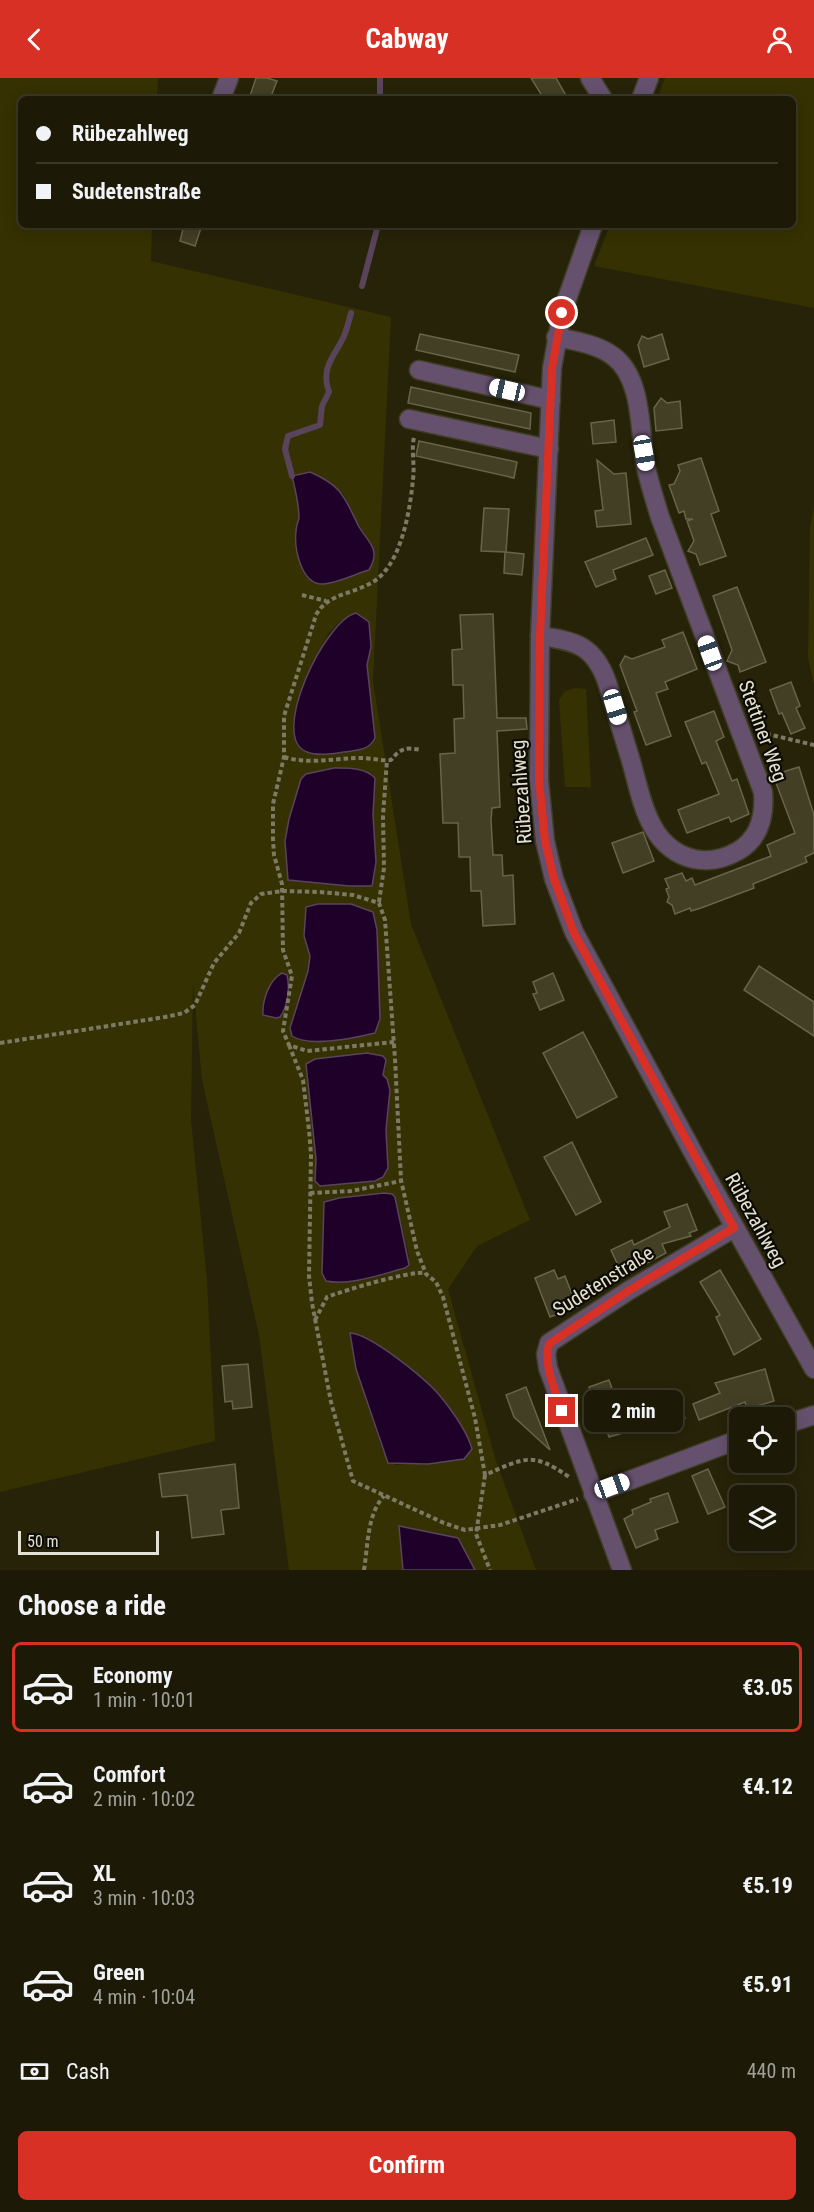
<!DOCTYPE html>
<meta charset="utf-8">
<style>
body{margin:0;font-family:"Roboto Condensed",sans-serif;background:#292715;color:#f1f3f6;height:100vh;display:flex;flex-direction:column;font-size:22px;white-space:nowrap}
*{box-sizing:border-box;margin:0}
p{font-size:20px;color:#a0a19b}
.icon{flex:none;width:33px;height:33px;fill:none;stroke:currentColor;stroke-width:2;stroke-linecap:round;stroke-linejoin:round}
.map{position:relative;height:1492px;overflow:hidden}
.sheet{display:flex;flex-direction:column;background:#1c1a07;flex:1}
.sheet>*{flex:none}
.top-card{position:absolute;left:18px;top:18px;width:778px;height:132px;border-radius:9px;box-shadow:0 3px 15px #0003,0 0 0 2px #3a3828;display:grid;align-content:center;height:132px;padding:0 18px;background:#1c1a07}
.tools{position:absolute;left:729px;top:1329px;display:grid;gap:12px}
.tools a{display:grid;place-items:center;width:66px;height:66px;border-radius:9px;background:#1c1a07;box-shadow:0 3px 15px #0003,0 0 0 2px #3a3828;font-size:30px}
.scale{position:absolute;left:18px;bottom:15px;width:141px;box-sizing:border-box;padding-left:6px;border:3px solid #e3e2d2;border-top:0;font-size:16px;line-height:21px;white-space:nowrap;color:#e3e2d2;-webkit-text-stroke:4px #0e0c04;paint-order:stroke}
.end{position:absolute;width:27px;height:27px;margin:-14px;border:8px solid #d93025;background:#fff;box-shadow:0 0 0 3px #fff}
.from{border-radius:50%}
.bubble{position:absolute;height:42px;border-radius:9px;background:#1c1a07;box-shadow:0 3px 15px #0003,0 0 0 2px #3a3828;font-size:20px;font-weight:700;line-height:42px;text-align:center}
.car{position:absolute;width:18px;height:36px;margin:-18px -9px;border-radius:8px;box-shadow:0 0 4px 2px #0007;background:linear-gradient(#fff 24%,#345 0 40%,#fff 0 76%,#345 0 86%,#fff 0)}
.top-card b{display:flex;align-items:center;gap:21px;height:57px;font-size:22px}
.top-card b+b{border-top:2px solid #3a3828}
.top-card i{width:15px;height:15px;background:#f1f3f6}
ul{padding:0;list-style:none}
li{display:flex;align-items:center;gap:18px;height:90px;margin:0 12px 9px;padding:0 6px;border:3px solid transparent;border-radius:9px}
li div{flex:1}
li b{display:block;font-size:22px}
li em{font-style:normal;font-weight:700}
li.selected{border-color:#d93025}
li>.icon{width:54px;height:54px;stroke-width:1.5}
h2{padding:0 18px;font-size:27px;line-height:72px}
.pay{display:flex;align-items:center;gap:15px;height:66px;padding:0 18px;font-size:22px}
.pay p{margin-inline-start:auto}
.primary-button{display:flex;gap:12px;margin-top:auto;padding:12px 18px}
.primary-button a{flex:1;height:69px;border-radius:9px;background:#d93025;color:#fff;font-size:24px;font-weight:700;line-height:69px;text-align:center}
header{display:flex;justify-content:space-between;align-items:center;height:78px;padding:0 18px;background:#d93025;color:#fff;font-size:27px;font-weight:700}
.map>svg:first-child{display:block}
.green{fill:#363102;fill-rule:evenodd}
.water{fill:#1e0029;stroke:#59445c;stroke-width:1.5}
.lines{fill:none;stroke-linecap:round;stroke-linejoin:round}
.stream{stroke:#59445c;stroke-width:6}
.building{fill:#423f25;stroke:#676449;stroke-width:1.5}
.minor-casing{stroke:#403e25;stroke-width:21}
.path{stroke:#7c7a64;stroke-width:4;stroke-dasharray:4.5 3;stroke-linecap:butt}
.minor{stroke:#65516e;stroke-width:18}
.route{stroke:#d93025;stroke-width:8}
.labels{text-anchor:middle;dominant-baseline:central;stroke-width:4.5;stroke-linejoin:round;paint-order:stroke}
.street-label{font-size:20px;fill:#e3e2d2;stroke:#0e0c04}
</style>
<header><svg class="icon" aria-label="back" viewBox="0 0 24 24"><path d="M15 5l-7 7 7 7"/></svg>Cabway<svg class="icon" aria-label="person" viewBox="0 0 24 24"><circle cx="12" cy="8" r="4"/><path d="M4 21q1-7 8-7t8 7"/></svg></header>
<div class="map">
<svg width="814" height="1492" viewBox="0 0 814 1492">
<rect width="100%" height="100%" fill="#262309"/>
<g class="green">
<path d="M0,0H158L157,21H21V147H152L151,183L391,239L373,603L411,846L530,1142L477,1168L448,1211L496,1383L536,1492H475L458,1460L399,1448L403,1492H289L259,1257L202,1002L193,905L191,1042L207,1202L215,1363L0,1414ZM292,398L343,415C349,426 353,439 360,450C370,465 381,472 369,492L324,506L313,504L305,498L295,455L299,441L298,421ZM340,543L371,569L367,587L375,660L301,610L328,556ZM351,690L371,695L375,700L373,737L375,755L349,808L288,802L285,763L289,741L319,692ZM306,829L377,852L380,941L378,950H290L308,893L310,878L304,858ZM376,976L383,978L386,991L382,997L390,1012L386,1052L388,1072L315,1103L316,1081L306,986L330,979ZM384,1115L392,1116L395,1119L409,1178L405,1190L354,1202L322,1195L324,1125L339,1120ZM350,1255L360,1256L464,1381L395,1387L382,1372L356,1291Z"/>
<polygon points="665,0 814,0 814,230 594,188 610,147 794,147 794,21 657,21"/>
<polygon points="814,428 814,607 808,580 810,450"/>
<polygon points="575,610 586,611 591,709 565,709 559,622 565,613"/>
</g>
<g class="water">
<path d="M310,394C342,408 344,418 358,447C367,464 382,470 369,492C355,496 338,505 323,506C301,507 294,470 296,453C296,449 298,444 299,440C299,425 295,411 292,398Z"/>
<path d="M356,535L369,544L371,569L367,587L375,660C369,673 356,672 344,674C334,676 316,678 307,674C268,660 325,542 356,535Z"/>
<path d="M334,690C347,690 365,689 375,700L373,737L376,784L372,808H349L288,802L285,763L289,741L301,701L306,696Z"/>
<path d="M318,826H351L373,834L377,852L380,941L375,955C354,960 310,970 292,958L290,950L308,893L310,878L304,858L306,829Z"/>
<path d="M282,895L287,897C290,910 288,928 280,939L276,940L263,937C262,923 269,902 282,895Z"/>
<polygon points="367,975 383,978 386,982 383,997 387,1001 390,1012 386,1052 388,1090 383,1099 375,1103 320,1108 315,1103 316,1081 306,986 315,981"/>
<path d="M384,1115L392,1116L395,1119L409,1187L405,1190C382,1196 350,1208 326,1203L322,1195L324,1124L339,1120Z"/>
<path d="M350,1255C371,1256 426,1301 441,1319C453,1334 467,1353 472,1371L464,1381L428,1386L388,1385L356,1291Z"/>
<polygon points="399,1448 458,1460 475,1492 403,1492"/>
</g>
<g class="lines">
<g class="stream">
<polyline points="380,0 380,21"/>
<polyline points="362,208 378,147"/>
<path d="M292,398L285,371L288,358L320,347L322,328L329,314C320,289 335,278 344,258C347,251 349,243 351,235"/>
</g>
</g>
<g class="building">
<polygon points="256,0 267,0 277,3 270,21 249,21"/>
<polygon points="531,0 556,0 568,21 544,21"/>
<polygon points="184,147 202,147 195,168 180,163"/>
<polygon points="420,256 519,277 515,294 416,272"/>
<polygon points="662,256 669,281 644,289 638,267 642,258 648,261"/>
<polygon points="411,309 531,335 530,351 408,325"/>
<polygon points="661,320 667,325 680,323 682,350 656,353 654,330"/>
<polygon points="614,342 616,364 593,366 591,345"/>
<polygon points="419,363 517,384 514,400 416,378"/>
<polygon points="701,380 719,433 711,436 726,478 700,487 696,476 688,473 694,463 687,443 693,441 686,441 684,433 679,435 669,407 674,406 680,393 678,387"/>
<polygon points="597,382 614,396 626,395 631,446 597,449 595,433 603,432"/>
<polygon points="484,430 509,431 506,474 524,476 522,497 504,495 505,474 481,473"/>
<polygon points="646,460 653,477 613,492 616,501 596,509 585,484"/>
<polygon points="665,492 672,510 656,516 649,498"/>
<polygon points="737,509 766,584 740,594 738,587 727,583 732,572 713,518"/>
<polygon points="493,536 497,640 526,640 527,651 497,653 500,729 492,730 491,742 493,777 502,777 503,798 513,797 515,846 483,848 481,813 471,813 470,779 459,779 458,745 443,745 440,676 455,675 454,641 464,640 463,607 453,607 452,572 462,571 460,537"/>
<polygon points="683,554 697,591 665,604 668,611 656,615 671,658 646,667 634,634 637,633 620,587 625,578 632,581 665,569 662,562"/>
<polygon points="791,604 800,628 796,630 805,650 791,656 782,635 779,636 770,612"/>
<polygon points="714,633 724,659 716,663 732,703 737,701 749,736 731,744 729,739 687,755 678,732 719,716 706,684 702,686 685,644"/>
<polygon points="799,689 814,737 814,775 805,779 807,784 753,806 754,810 701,830 691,833 690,830 675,836 672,827 667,824 669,819 666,811 669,810 665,801 682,795 686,803 692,800 695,807 771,778 767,767 795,755 773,697"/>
<polygon points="643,754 654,783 623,795 612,765"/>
<polygon points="759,888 814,924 814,958 744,912"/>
<polygon points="553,895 564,922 540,932 533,916 537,915 533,904"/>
<polygon points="583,954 617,1019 577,1040 543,975"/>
<polygon points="572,1064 601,1124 576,1137 544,1079"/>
<polygon points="687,1126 697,1152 689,1155 691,1158 662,1166 666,1175 623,1198 611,1172 632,1162 634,1167 670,1149 664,1134"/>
<polygon points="554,1192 558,1201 565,1198 577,1229 550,1239 535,1200"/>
<polygon points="720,1192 761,1261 734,1277 716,1239 720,1237 700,1204"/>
<polygon points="248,1286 252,1329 233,1331 232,1323 225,1324 222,1288"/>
<polygon points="765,1291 774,1323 747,1331 745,1324 699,1342 693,1326 720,1315 715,1305"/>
<polygon points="609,1302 617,1325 621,1324 630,1353 609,1359 603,1342 599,1344 589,1309"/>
<polygon points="526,1309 550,1372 514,1339 506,1317"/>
<polygon points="675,1316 685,1340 669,1347 658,1321"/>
<polygon points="235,1386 239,1430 221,1432 224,1456 192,1460 187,1417 162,1419 159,1396"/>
<polygon points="708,1391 725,1429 708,1436 692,1398"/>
<polygon points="668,1415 678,1444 655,1452 658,1461 636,1470 624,1441 633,1436 632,1432 651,1424 650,1421"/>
</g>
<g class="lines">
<g class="minor-casing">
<g id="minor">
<polyline points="590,0 603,21"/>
<polyline points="221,21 229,0"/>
<polyline points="641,21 649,0"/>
<polyline points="593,147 562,235 552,290 540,558 539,702 545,763 554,801 574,854 695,1078 814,1291"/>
<polyline points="419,292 551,322"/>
<polyline points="409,341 549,371"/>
<path d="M540,558C575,563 594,567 607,604C615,630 623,656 631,683C642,721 648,770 694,781C709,784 724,781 738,773C760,760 765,738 763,714L660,439C655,423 650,407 646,390C639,356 644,301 613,278C597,266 575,263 556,259"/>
<polyline points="784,1347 814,1337"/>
<polyline points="593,1416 740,1361"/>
<polyline points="622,1492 548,1290 546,1276 549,1265 628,1213 734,1150"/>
</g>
</g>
<g class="path">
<polyline points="302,517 326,523"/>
<polyline points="759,654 814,667"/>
<path d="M284,679C310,687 335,680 361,680C371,680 381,683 391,682C401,670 405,669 421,672"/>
<polyline points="379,824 384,790 383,738 387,682"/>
<path d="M394,964L307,973L289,967L283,953L292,898L283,872L282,806L274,777L273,761V726L284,679V638L316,537C327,516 352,516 371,505C401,489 410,433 413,401C415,387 411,373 414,359"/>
<path d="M0,965L165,939L184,935L195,927L214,885L239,855L251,825L261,816L283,813L320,814L353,817L379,825L385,842L395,981L401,1102L417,1173L426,1196L436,1204L443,1219L475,1340L485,1397C524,1380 532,1373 569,1399"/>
<polyline points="289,967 303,1002 309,1052 311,1076 309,1198 312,1225 331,1324 353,1403 444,1445 465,1452 500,1447 578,1421"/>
<polyline points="310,1115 351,1113 401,1103"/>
<path d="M315,1242L327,1219C346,1212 408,1193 425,1195"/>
<polyline points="485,1397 476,1456 490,1492"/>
<path d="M364,1492C368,1468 367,1436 384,1418"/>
</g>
<use href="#minor" class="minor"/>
</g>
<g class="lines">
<path class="route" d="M562,235L552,290L540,558L539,702L545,763L554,801L574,855L734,1150L628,1213L549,1266C543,1288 555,1311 562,1333"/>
</g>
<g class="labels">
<g class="street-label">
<text transform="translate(763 653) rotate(70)">Stettiner Weg</text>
<text transform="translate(521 714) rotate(-94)">Rübezahlweg</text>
<text transform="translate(756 1142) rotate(61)">Rübezahlweg</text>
<text transform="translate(603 1203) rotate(-32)">Sudetenstraße</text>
</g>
</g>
</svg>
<div class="tools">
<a><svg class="icon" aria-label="locate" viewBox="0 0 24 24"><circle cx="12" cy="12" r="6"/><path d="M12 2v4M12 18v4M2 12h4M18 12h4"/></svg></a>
<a><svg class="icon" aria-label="layers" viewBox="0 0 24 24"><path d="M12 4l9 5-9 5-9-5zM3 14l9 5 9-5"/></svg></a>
</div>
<div class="scale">50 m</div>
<i class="end from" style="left:562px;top:235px"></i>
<i class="end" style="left:562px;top:1333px"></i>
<div class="bubble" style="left:584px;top:1312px;width:99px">2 min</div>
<i class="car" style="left:507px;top:312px;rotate:283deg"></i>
<i class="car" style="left:644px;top:375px;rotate:170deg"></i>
<i class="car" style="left:710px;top:575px;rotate:340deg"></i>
<i class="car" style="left:615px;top:629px;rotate:163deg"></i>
<i class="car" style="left:612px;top:1408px;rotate:70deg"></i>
<div class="top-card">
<b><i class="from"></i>Rübezahlweg</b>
<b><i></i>Sudetenstraße</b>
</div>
</div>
<section class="sheet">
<h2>Choose a ride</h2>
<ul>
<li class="selected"><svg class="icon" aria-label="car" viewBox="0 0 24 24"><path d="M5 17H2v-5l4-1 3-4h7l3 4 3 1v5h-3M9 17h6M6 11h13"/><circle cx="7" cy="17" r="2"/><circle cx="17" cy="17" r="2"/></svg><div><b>Economy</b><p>1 min · 10:01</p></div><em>€3.05</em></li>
<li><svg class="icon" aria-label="car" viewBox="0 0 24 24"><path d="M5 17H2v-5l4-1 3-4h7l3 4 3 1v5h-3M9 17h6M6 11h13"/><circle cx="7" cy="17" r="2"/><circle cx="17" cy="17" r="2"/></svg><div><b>Comfort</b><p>2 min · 10:02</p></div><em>€4.12</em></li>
<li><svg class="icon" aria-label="car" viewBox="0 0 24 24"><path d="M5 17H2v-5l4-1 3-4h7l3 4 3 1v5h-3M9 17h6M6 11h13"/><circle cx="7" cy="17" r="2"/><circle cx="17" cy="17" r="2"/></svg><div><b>XL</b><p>3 min · 10:03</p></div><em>€5.19</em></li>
<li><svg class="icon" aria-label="car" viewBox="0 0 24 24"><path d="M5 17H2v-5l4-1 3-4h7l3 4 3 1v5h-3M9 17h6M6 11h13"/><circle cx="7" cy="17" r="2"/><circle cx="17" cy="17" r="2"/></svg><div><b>Green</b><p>4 min · 10:04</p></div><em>€5.91</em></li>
</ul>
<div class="pay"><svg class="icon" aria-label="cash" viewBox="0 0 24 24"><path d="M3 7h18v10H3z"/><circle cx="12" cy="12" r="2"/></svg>Cash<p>440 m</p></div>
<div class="primary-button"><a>Confirm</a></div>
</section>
